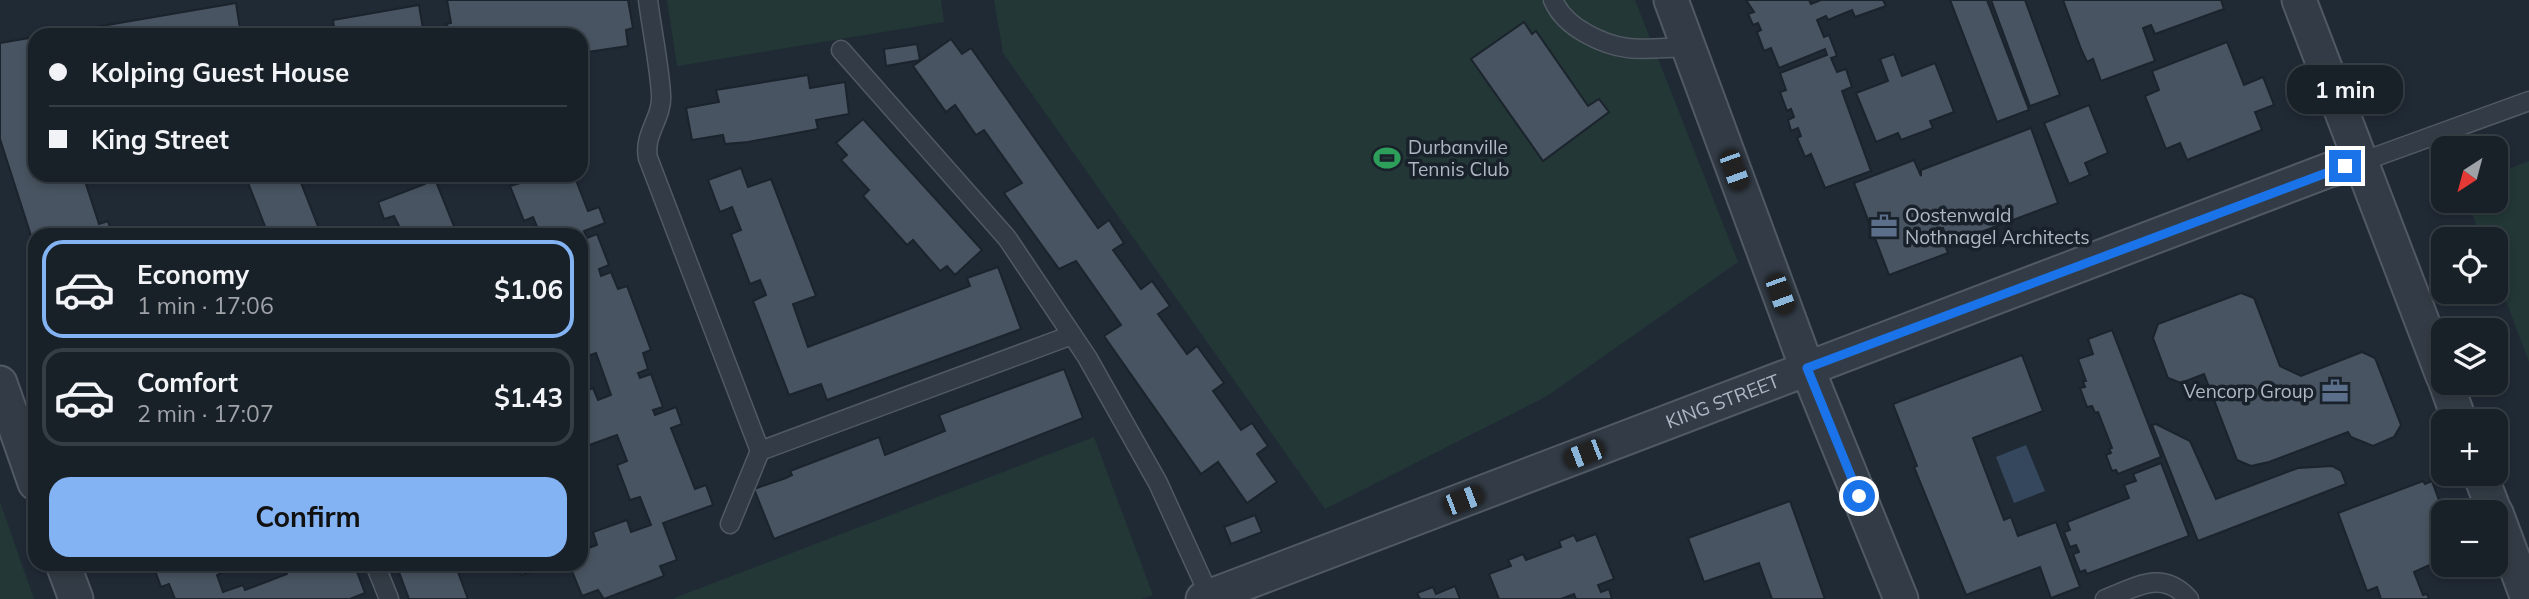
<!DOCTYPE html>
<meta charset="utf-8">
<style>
body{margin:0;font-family:Mulish,sans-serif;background:#212830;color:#f1f3f6;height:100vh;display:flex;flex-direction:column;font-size:26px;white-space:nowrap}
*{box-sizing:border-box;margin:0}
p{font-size:23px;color:#9fa3a8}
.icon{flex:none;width:38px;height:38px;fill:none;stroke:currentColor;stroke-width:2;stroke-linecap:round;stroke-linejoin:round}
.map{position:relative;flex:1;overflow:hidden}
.side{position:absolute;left:28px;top:228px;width:560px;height:343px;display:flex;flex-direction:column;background:#182028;border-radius:21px;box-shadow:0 4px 10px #0003,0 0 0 2px #363e45}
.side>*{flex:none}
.guide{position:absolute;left:28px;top:28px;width:560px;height:154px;border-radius:21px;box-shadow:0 4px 10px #0003,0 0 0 2px #363e45;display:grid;align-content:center;height:154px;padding:0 21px;background:#182028}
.needle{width:46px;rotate:216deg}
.fabs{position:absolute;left:2431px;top:136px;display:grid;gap:14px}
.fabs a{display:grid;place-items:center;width:77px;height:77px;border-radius:14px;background:#182028;box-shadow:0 4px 10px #0003,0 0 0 2px #363e45;font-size:35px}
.end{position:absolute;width:32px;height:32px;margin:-16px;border:9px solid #1a73e8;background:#fff;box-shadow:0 0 0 4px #fff}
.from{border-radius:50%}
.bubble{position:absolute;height:49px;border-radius:21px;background:#182028;box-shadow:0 4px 10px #0003,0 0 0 2px #363e45;font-size:23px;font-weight:700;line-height:49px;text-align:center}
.car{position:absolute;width:21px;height:42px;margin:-21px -10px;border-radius:9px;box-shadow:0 0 5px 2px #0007;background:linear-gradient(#222 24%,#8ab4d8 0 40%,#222 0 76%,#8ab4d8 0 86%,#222 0)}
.guide b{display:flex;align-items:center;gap:24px;height:66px;font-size:26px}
.guide b+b{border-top:2px solid #363e45}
.guide i{width:18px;height:18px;background:#f1f3f6}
ul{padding:12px 0 0;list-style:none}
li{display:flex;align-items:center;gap:21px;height:98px;margin:0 14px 10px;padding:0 7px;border:4px solid #363e45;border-radius:21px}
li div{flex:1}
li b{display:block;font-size:26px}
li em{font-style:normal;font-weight:700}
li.active{border-color:#83b3f3}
li>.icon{width:63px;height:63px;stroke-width:1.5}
.primary-button{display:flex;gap:14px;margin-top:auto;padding:14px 21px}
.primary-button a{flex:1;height:80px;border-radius:21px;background:#83b3f3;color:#111;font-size:28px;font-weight:700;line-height:80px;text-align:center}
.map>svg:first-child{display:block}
.green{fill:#233737}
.water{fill:#34475c}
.building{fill:#485461;stroke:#1b232c;stroke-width:2}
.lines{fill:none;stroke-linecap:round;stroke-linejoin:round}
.lane-casing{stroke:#515a64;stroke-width:21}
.street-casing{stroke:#515a64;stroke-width:37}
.lane{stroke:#333c46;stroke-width:18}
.street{stroke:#333c46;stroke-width:33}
.route{stroke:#1a73e8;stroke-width:9}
.labels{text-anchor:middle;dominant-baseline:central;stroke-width:7;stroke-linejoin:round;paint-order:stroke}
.poi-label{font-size:19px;fill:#aeb7c3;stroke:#19212a;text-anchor:start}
.street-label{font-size:19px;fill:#aeb7c3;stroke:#19212a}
</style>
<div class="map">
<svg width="2529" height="599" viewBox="0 0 2529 599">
<rect width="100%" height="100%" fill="#202a35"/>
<g class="green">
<polygon points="667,0 941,0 944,22 677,66"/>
<polygon points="994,0 1635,0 1738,262 1547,396 1325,509 1003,53"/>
<polygon points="2529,161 2529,362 2496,274 2496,240 2482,240 2467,201 2496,201 2496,174"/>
<polygon points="1094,437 1153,595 1142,599 672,599"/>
<polygon points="0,502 34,599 0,599"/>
</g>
<polygon class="water" points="2026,445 2045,491 2014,503 1996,457"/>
<g class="building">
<polygon points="447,0 628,0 633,28 626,30 628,46 581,53 581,35 453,35 446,24 451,23"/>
<polygon points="1746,0 1809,0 1811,4 1821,0 1883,0 1886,6 1855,17 1852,10 1828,20 1826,16 1817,20 1824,37 1829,35 1837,56 1831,58 1837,72 1846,69 1852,87 1842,91 1871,171 1825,188 1811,154 1805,157 1797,138 1801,136 1798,128 1791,131 1788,120 1794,117 1791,109 1787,111 1780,92 1786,90 1780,73 1827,55 1825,49 1779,68 1771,48 1764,51 1757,32 1761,30 1758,23 1753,25 1748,14 1754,12"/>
<polygon points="1950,0 1987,0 2029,110 1997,122"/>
<polygon points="1991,0 2025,0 2060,95 2030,106"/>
<polygon points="2063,0 2221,0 2224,9 2155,34 2151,25 2143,28 2155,61 2101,81 2093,59 2087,62 2081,49"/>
<polygon points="236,3 241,35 49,35"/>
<polygon points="419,5 424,35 335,35 333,20"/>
<polygon points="1524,22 1532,34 1536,31 1588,106 1599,99 1609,112 1543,161 1471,59"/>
<polygon points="35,37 35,175 83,175 99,224 108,221 112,234 35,234 34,245 0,139 0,43"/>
<polygon points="951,39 962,54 971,48 1098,228 1109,220 1124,243 1113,250 1141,289 1152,281 1170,306 1158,314 1187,354 1197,346 1224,383 1213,391 1241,430 1252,423 1268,446 1257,454 1277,482 1247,503 1218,462 1201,474 1104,336 1121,325 1076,261 1059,269 1004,193 1022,183 984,130 976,135 955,105 946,112 913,66"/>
<polygon points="2227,42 2244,85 2263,77 2274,105 2255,112 2262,130 2187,160 2180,143 2166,149 2145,96 2159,90 2152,71"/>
<polygon points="917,44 920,60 886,66 884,49"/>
<polygon points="1894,54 1902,76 1935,63 1954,112 1930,121 1933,128 1901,140 1898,133 1876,142 1856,93 1888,81 1880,59"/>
<polygon points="808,75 810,88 845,82 849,114 816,120 818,129 748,142 725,144 723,135 692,140 686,108 719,102 716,90"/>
<polygon points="2089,105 2108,153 2085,163 2090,175 2069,184 2044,123"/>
<polygon points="863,119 982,250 955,275 947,266 940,271 913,240 907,245 863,196 869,190 841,160 847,155 836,143"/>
<polygon points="2031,128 2058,203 1952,243 1949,235 1946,236 1943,228 1939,229 1948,253 1889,275 1854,183 1914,160 1921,176 1921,170"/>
<polygon points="741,168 748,187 771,179 816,296 793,304 808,347 970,286 967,278 998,267 1021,329 827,400 821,384 789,395 753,301 766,295 760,280 750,284 731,234 741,230 732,207 720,212 708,180"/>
<polygon points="245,175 298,175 321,234 268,234"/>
<polygon points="428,175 460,175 437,184 457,234 403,234 394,216 384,219 378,202 425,184 423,177"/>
<polygon points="517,175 574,175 588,211 599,207 605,223 584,231 587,238 597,234 609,265 599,269 601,276 611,272 618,289 627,286 651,350 643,353 648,369 638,373 640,378 651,374 663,407 653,410 655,415 676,407 682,424 671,428 695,489 706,485 713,505 663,523 677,560 660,566 664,576 604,599 598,590 582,596 569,564 581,564 581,551 597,545 593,532 627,520 631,532 651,525 640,497 630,500 617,465 627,461 617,435 581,448 581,393 593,388 598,400 611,395 596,353 585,357 581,346 581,234 540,234 533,217 524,221 510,186 520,183"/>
<polygon points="2241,293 2254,298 2280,366 2301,376 2362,352 2375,358 2401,425 2394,437 2373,446 2351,437 2348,432 2269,462 2251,466 2237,460 2204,374 2181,383 2168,378 2153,338 2158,324"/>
<polygon points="2112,330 2161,457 2118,474 2116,470 2112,471 2106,455 2111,453 2109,449 2112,448 2098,412 2095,413 2092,406 2087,407 2080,388 2085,387 2083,381 2086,381 2078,359 2093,354 2088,339"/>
<polygon points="2022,355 2043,411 1973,438 2004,520 2011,517 2018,536 2056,522 2080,587 2051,598 2040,567 1966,595 1914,467 1917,466 1893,404"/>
<polygon points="1064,369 1083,418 774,539 754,489 786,478 792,475 790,471 879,437 885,455 945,431 939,415"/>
<polygon points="2156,424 2190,441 2216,499 2298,468 2332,466 2341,471 2346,484 2198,541 2152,425"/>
<polygon points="2161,463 2189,536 2087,574 2085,570 2080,572 2073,554 2079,552 2076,545 2070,547 2064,532 2070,530 2067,522 2129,498 2124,485 2136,481 2133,474"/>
<polygon points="2423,481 2425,484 2432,481 2440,503 2432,508 2443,536 2443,559 2414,572 2423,595 2427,594 2429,599 2381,599 2377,587 2367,591 2338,513"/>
<polygon points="1790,501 1825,599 1772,599 1759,563 1704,582 1688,538"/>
<polygon points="1255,515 1262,532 1231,544 1224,527"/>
<polygon points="1596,534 1614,579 1598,585 1601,592 1609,589 1612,599 1576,599 1574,594 1561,599 1499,599 1489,574 1511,566 1508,560 1523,554 1526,560 1561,547 1559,541 1574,535 1577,541"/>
<polygon points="158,564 235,564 236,567 217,575 223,592 243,585 245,590 287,574 285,569 299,564 354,564 365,593 350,599 175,599 169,584 161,587 153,565"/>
<polygon points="396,564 455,564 468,599 409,599"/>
<polygon points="516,564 559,564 521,575"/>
<polygon points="1455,586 1460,599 1420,599 1417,593 1433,587 1436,594"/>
</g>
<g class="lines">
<g class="lane-casing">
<g id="lane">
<path d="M648,0C652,31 659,63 661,94C663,118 643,134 648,158L760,451L730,524"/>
<path d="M1553,0C1560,16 1572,26 1587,34C1625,55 1647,48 1688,47"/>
<polyline points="841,50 1007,238 1087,357 1158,483 1210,597"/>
<polyline points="2361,162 2529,101"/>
<polyline points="760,451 1072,335"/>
<polyline points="375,564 389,599"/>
<path d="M2105,599C2137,587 2162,569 2189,599"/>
</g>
</g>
<g class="street-casing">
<g id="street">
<polyline points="1671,0 1807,368 1901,599"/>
<polyline points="2299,0 2443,376"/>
<polyline points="0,383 35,483"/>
<polyline points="2446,383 2460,422"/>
<polyline points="2480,474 2495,513"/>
<polyline points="2496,513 2528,599"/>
<polyline points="63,564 76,599"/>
<path id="s1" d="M1203,599L2329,170L2361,162"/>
</g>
</g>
<use href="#lane" class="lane"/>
<use href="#street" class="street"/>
</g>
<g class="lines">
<polyline class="route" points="1859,496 1807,368 2345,166"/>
</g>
<defs>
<g id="stadium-bare" transform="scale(2.1)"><path d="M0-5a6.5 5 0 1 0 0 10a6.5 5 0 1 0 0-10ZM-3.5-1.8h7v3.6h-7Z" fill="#2e9e5b" stroke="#19212a" stroke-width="2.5" paint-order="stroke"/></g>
<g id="office-bare" transform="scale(2.1)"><path d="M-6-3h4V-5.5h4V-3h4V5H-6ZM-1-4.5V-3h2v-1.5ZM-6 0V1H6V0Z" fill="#5c6f8a" stroke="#19212a" stroke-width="2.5" paint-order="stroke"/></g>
</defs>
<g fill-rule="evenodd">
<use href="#stadium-bare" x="1387" y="158"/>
<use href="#office-bare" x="1884" y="226"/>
<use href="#office-bare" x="2335" y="391"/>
</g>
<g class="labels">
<g class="poi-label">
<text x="1408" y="147">Durbanville<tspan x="1408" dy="22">Tennis Club</tspan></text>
<text x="1905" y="215">Oostenwald<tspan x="1905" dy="22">Nothnagel Architects</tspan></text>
<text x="2314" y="391" text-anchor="end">Vencorp Group</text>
</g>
<g class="street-label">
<text stroke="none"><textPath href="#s1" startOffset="556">KING STREET</textPath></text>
</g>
</g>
</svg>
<div class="fabs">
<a><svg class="needle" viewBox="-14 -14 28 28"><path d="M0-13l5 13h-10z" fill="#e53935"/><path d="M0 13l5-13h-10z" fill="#9fa3a8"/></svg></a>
<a><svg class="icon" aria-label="locate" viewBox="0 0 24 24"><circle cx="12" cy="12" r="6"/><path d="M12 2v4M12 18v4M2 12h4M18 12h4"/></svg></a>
<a><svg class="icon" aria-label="layers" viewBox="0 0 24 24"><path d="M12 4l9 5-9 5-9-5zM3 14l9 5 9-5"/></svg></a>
<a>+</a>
<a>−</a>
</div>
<i class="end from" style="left:1859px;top:496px"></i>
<i class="end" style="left:2345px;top:166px"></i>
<div class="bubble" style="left:2287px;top:65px;width:116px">1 min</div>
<i class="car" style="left:1734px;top:170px;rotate:160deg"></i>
<i class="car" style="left:1780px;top:294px;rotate:160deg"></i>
<i class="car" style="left:1584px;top:454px;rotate:249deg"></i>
<i class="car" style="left:1463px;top:500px;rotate:69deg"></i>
<div class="guide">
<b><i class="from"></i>Kolping Guest House</b>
<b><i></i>King Street</b>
</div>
<section class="side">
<ul>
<li class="active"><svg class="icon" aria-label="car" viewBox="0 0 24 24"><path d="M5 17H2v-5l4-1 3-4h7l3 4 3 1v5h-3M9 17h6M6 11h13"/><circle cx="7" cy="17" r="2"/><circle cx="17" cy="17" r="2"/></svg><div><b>Economy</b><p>1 min · 17:06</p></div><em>$1.06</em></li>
<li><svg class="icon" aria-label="car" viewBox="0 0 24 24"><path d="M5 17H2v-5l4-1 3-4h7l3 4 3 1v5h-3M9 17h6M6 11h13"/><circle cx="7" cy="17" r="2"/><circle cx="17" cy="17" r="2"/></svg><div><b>Comfort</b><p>2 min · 17:07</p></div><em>$1.43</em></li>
</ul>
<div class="primary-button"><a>Confirm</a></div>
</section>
</div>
